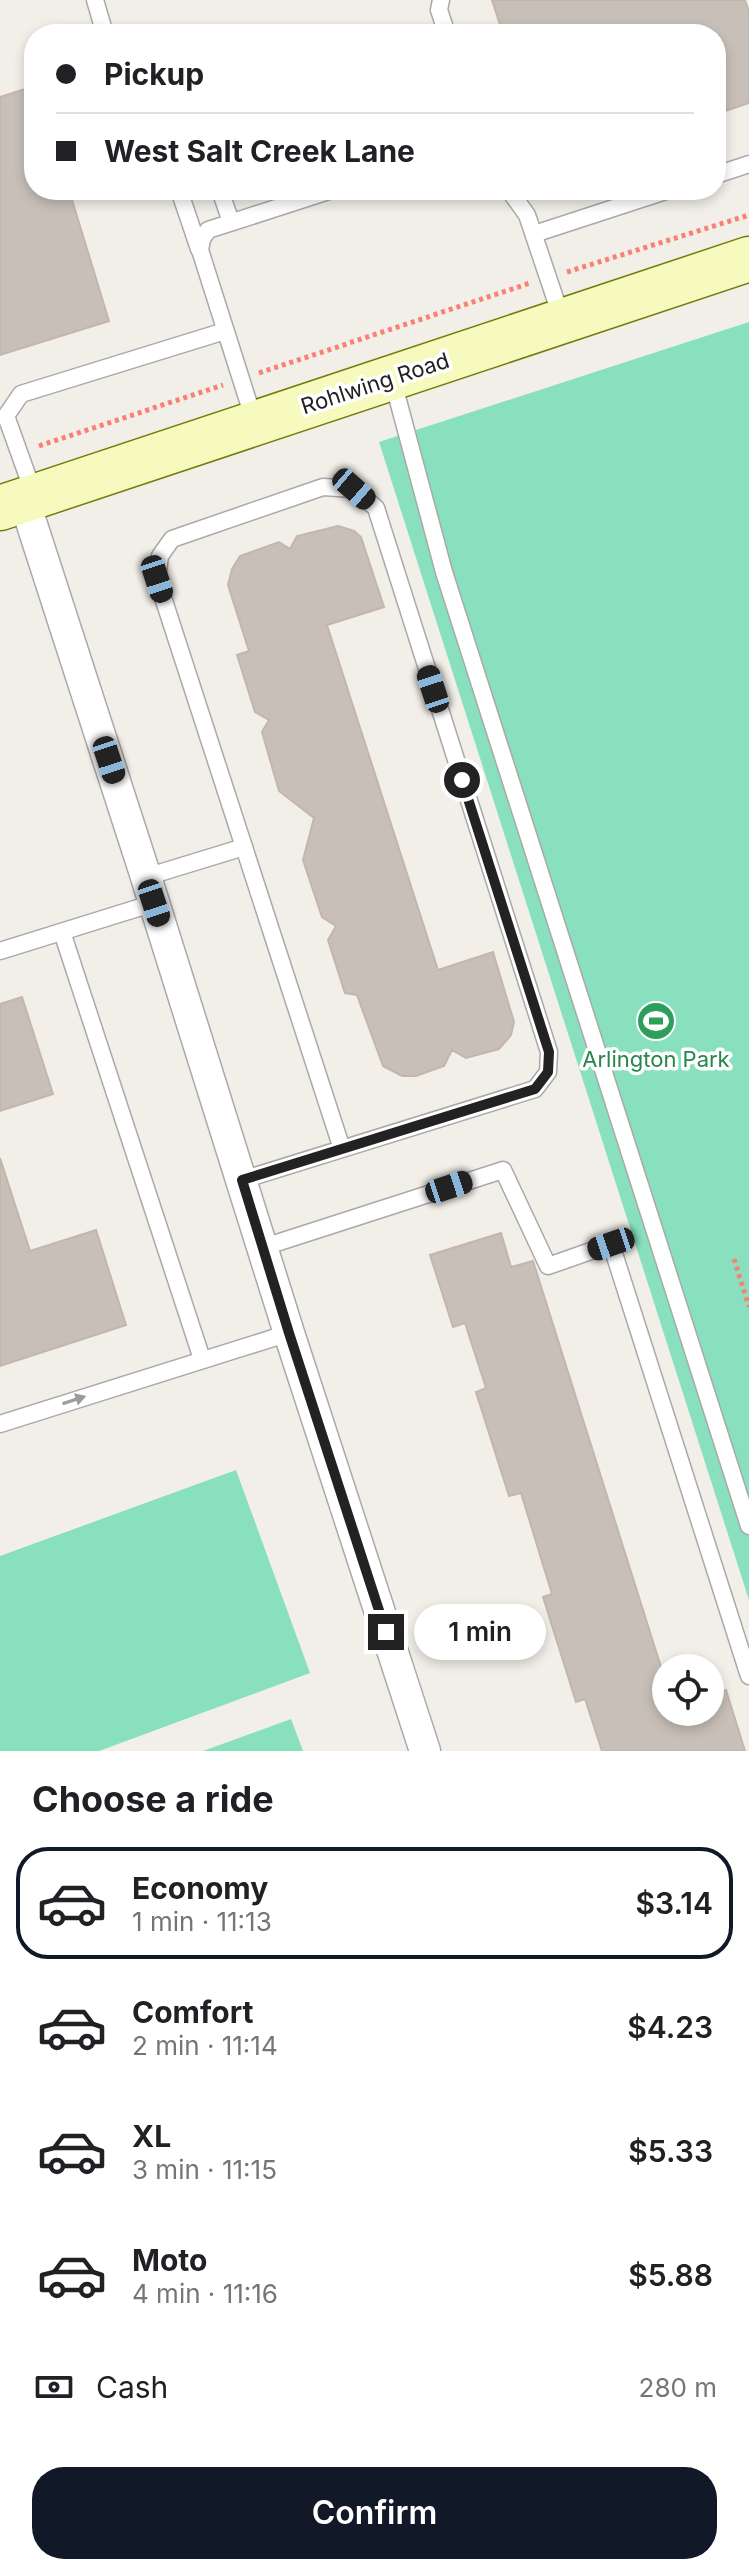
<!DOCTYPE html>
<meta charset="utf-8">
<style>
body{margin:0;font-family:Inter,sans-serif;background:#f6f6f6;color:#202124;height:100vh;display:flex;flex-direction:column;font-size:30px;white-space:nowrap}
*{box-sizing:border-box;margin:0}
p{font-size:26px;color:#757577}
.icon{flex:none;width:44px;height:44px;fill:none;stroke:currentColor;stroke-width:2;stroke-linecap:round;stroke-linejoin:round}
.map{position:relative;height:1751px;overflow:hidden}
.sheet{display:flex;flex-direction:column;background:#fff;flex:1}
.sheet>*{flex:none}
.banner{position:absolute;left:24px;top:24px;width:702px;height:176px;border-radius:32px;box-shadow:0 4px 12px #0003;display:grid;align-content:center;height:176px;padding:0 32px;background:#fff}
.controls{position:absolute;left:652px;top:1654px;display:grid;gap:16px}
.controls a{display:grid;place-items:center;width:72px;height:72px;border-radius:50%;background:#fff;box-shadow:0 4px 12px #0003;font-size:40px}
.end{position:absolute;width:36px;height:36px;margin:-18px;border:10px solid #222;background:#fff;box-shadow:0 0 0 4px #fff}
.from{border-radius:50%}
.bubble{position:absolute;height:56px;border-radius:28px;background:#fff;box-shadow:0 4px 12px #0003;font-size:26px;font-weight:600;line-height:56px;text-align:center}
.car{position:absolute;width:24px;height:48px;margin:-24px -12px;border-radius:10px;box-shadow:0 0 6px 2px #0007;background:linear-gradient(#222 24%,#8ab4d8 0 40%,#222 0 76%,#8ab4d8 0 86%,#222 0)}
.banner b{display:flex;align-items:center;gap:28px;height:76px;font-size:30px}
.banner b+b{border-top:2px solid #e0e0e0}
.banner i{width:20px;height:20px;background:#202124}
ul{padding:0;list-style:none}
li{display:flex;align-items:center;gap:24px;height:112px;margin:0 16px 12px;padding:0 16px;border:4px solid transparent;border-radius:32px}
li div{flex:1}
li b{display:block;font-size:30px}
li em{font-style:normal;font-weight:600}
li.current{border-color:#111827}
li>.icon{width:72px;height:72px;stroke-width:1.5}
h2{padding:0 32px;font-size:36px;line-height:96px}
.pay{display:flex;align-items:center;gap:20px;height:88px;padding:0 32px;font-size:30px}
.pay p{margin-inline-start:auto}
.primary-button{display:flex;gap:16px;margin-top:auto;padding:16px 32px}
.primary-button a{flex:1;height:92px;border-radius:32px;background:#111827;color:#fff;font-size:32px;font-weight:600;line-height:92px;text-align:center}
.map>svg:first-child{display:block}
.pitch{fill:#88e0be}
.building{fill:#c7bfb8;stroke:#c4b6ab;stroke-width:2}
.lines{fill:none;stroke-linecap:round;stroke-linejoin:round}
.service-casing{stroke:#a9a9a9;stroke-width:19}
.minor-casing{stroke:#a9a9a9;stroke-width:33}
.secondary-casing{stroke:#707d05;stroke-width:47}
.path{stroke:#fa8072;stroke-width:5;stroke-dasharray:4 4;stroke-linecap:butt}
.service{stroke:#fff;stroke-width:16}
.minor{stroke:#fff;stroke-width:30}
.secondary{stroke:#f7fabf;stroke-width:44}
.oneway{fill:#9c9c9c}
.route{stroke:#222;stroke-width:10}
.labels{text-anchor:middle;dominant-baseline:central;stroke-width:7;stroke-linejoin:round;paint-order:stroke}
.street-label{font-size:22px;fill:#222;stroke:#fff}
.leisure-label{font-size:22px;fill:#27864d;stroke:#fff}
</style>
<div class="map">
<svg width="749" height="1751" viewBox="0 0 749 1751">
<rect width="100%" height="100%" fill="#f2efe9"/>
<g class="pitch">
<polygon points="749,322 749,1600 379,442"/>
<polygon points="236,1470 310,1673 99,1751 0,1751 0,1556"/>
<polygon points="291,1719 303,1751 203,1751"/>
</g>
<g class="building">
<polygon points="492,0 745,0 749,12 749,103 716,114 716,34 503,34"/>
<polygon points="34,86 34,190 69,190 109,321 0,355 0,97"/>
<polygon points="338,526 354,531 361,537 384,607 327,625 438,970 493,952 514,1022 511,1035 499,1049 466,1058 452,1050 444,1066 416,1076 402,1076 383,1066 357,995 345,993 328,940 336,926 322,917 303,860 314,818 279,791 262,732 269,720 255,712 237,655 249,651 228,585 232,569 240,556 279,542 290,549 297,536"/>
<polygon points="22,997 53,1094 0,1111 0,1004"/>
<polygon points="0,1158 30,1251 96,1230 126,1325 0,1366"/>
<polygon points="501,1233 511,1267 533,1261 666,1683 666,1712 710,1712 710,1695 726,1690 745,1751 602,1751 585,1699 576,1702 543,1597 552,1594 521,1493 509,1496 476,1392 486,1388 465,1323 453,1327 430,1255"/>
</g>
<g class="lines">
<g class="service-casing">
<g id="service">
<polyline points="95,0 105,34"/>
<polyline points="441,0 439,10 447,34"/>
<polyline points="716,175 749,164"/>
<polyline points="179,190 199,249"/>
<polyline points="220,190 231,222"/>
<polyline points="509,190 527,215 562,319"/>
<polyline points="534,234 669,190"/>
<polyline points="392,378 444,572 749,1526"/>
<polyline points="255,423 200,250 202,239 208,230 332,190"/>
<polyline points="34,494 6,416 21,394 225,331"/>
<polyline points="146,877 244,847"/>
<polyline points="62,932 202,1359"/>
<polyline points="0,951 154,903"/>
<polyline points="242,1180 535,1089 548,1072 549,1052 376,508 354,489 323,487 172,539 160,556 157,579 342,1149"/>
<polyline points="264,1247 503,1170 548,1266 611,1244 749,1676"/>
<polyline points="0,1424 289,1333"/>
</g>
</g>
<g class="minor-casing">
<polyline id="minor" points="24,500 146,877 289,1333 425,1751"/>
</g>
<g class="secondary-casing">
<polyline id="secondary" points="0,508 749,259"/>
</g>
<g class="path">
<polyline points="567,272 749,215"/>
<polyline points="259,373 530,283"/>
<polyline points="39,446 223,385"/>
<polyline points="734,1259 749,1307"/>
</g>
<use href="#service" class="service"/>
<use href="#minor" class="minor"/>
<use href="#secondary" class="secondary"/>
</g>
<defs><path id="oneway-solid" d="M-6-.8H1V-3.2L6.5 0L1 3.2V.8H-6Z" transform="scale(2)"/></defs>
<use class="oneway" href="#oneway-solid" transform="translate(74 1400) rotate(-18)"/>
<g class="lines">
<polyline class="route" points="386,1632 289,1333 242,1180 535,1089 548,1072 549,1052 462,780"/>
</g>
<defs>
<g id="stadium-disc" transform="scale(2)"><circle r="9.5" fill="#2e9e5b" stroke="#fff"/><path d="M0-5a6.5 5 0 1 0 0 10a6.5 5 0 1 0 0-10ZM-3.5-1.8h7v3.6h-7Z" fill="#fff"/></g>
</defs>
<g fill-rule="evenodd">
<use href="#stadium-disc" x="656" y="1021"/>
</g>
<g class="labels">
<g class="street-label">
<text transform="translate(375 383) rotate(-18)">Rohlwing Road</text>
</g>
<g class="leisure-label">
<text x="656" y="1059">Arlington Park</text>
</g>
</g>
</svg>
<div class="controls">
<a><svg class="icon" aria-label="locate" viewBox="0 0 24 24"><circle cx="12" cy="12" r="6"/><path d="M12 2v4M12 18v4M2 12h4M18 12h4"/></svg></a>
</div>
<i class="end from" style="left:462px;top:780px"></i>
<i class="end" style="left:386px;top:1632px"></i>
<div class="bubble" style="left:414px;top:1604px;width:132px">1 min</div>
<i class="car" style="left:354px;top:489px;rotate:131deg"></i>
<i class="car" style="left:157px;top:579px;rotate:162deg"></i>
<i class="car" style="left:433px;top:689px;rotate:342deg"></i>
<i class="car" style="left:109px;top:760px;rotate:162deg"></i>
<i class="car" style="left:154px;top:903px;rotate:162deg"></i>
<i class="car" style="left:449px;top:1187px;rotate:72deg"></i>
<i class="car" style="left:611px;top:1244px;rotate:251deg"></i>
<div class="banner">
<b><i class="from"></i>Pickup</b>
<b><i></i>West Salt Creek Lane</b>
</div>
</div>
<section class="sheet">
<h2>Choose a ride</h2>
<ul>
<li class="current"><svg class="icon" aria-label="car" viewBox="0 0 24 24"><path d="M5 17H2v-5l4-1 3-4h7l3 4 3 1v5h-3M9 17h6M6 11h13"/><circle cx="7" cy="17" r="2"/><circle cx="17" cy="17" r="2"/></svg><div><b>Economy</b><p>1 min · 11:13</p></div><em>$3.14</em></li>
<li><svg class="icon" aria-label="car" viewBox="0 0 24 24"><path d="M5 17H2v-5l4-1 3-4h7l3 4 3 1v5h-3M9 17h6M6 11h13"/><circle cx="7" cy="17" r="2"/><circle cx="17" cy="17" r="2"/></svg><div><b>Comfort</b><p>2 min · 11:14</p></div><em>$4.23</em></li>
<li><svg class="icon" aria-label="car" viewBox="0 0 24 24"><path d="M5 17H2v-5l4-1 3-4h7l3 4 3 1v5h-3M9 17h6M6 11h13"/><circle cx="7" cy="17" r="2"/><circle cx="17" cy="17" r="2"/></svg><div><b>XL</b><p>3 min · 11:15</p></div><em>$5.33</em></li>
<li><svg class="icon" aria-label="car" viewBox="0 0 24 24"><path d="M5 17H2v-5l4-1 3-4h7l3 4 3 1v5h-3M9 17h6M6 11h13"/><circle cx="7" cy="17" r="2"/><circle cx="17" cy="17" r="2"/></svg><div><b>Moto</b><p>4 min · 11:16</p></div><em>$5.88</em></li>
</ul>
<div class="pay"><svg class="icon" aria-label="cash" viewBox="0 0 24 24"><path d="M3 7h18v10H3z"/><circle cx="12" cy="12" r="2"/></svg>Cash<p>280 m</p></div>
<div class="primary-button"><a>Confirm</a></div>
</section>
